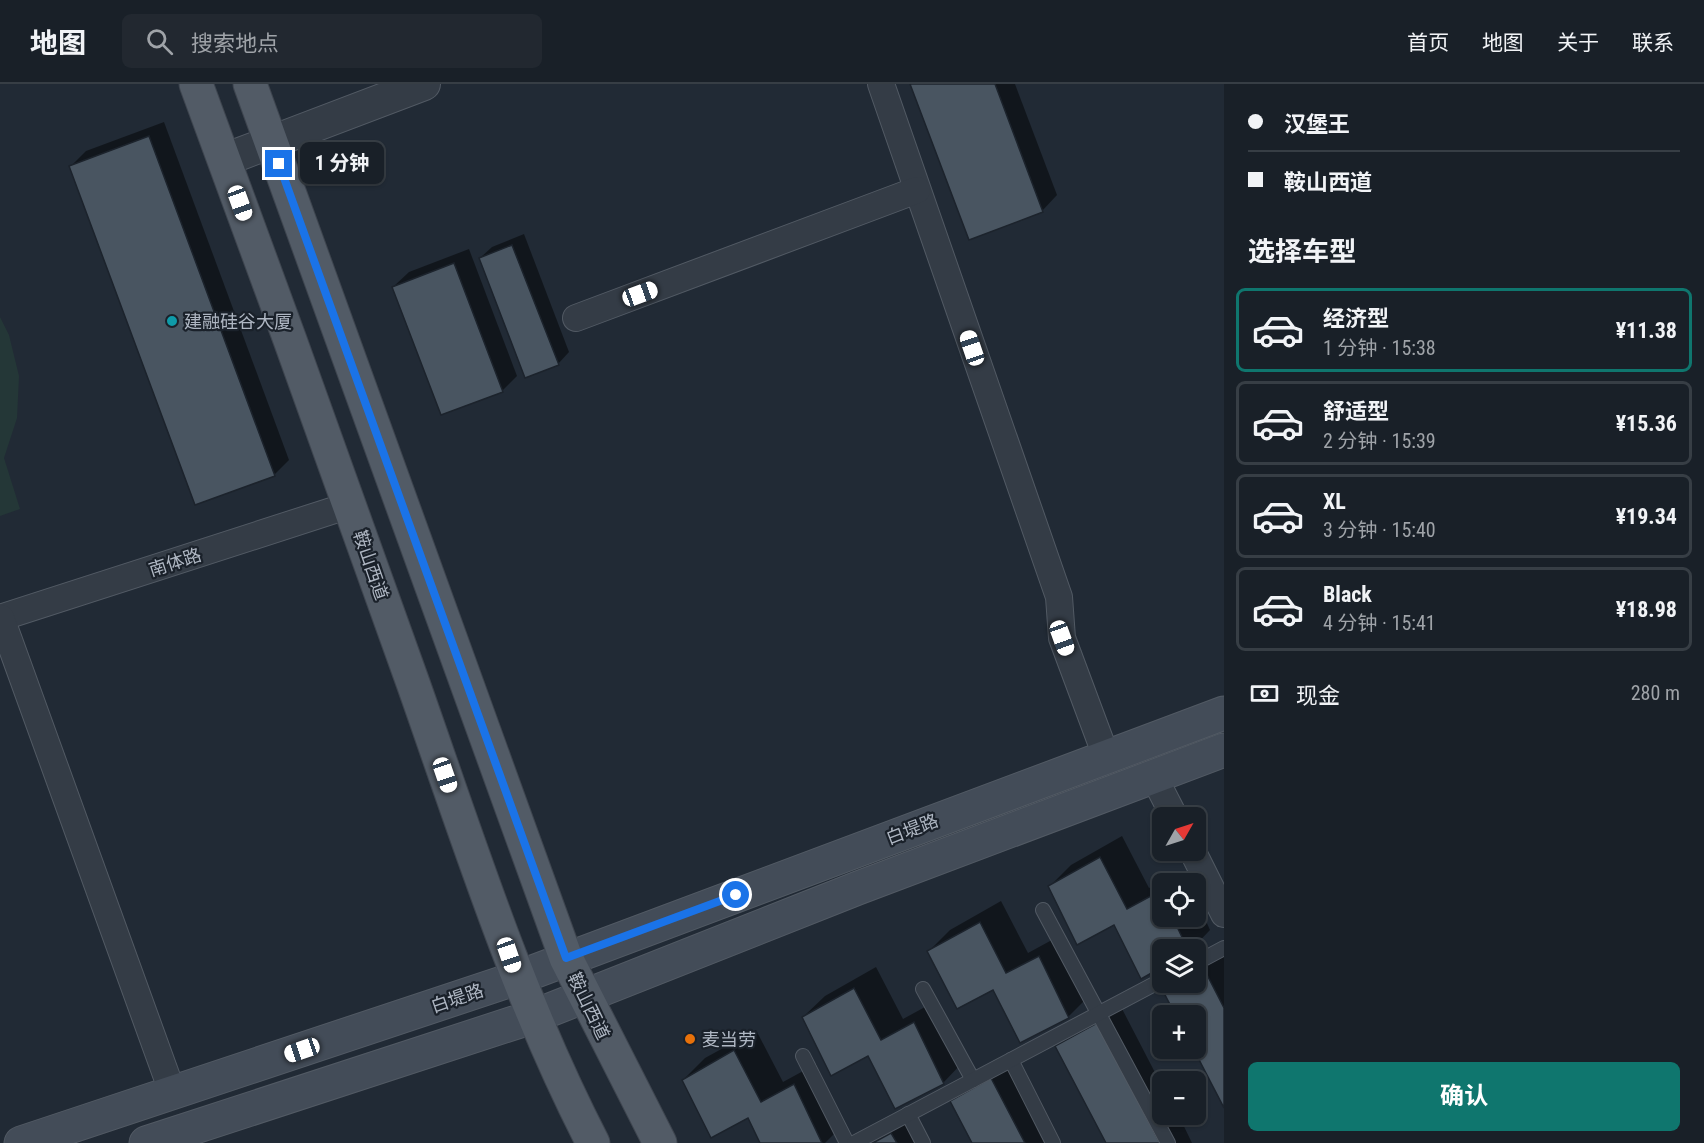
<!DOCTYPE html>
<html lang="zh">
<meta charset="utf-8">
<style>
body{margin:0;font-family:"Roboto Condensed","Noto Sans SC",sans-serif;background:#222830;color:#f1f3f6;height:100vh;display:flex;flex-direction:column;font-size:22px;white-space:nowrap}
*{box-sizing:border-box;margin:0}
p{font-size:20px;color:#9fa3a8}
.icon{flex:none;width:33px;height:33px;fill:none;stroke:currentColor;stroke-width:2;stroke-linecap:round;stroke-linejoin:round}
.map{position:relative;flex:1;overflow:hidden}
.sheet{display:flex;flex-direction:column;background:#192028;width:480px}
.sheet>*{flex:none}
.guide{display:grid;align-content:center;height:132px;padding:0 24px;background:#192028}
.needle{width:39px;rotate:51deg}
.fabs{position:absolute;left:1152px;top:723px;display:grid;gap:12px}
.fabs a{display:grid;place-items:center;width:54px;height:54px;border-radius:9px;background:#192028;box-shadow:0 2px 4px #0004,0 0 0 2px #373e45;font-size:30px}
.end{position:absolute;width:27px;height:27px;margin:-14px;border:8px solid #1a73e8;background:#fff;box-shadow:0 0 0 3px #fff}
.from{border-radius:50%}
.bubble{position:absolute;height:42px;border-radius:9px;background:#192028;box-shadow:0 2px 4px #0004,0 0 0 2px #373e45;font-size:20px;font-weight:700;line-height:42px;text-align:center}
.car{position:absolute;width:18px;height:36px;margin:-18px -9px;border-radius:8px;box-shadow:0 0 4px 2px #0007;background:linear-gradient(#fff 24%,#345 0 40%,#fff 0 76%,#345 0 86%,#fff 0)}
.guide b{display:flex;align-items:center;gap:21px;height:57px;font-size:22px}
.guide b+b{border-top:2px solid #373e45}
.guide i{width:15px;height:15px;background:#f1f3f6}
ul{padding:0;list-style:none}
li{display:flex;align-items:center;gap:18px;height:84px;margin:0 12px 9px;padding:0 12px;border:3px solid #373e45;border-radius:9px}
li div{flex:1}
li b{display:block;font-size:22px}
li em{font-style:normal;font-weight:700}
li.on{border-color:#0f766e}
li>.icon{width:54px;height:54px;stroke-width:1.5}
h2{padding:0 24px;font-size:27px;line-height:72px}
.pay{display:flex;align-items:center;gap:15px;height:66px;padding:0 24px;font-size:22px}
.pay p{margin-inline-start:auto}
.action{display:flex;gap:12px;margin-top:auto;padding:12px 24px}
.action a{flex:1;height:69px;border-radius:9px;background:#0f766e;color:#fff;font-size:24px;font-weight:700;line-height:69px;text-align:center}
header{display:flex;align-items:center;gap:36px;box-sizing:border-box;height:84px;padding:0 30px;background:#192028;border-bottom:2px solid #373e45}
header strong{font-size:28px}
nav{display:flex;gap:33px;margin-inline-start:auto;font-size:21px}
.search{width:420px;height:54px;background:#222830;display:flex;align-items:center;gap:15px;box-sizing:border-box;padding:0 21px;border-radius:9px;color:#9fa3a8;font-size:22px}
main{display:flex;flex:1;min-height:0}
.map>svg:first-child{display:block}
.green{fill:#243737}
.shadow{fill:#0007}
.building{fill:#495561;stroke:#1c232c;stroke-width:1.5}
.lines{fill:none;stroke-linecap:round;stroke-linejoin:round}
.service-casing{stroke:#525a64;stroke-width:16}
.minor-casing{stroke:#525a64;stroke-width:28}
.tertiary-casing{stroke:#525a64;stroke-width:34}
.secondary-casing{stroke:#525a64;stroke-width:35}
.primary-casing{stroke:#3e454f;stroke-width:35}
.service{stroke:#343c46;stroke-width:14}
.minor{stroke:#343c46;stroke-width:26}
.tertiary{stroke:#343c46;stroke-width:32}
.secondary{stroke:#434c58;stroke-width:33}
.primary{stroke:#525b66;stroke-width:33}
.route{stroke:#1a73e8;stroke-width:8}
.culture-dot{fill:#0f9aa8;stroke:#1a212a;stroke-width:2}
.food-dot{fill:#e8710a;stroke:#1a212a;stroke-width:2}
.labels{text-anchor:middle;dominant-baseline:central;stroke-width:4.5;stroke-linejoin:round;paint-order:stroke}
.poi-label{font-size:18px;fill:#afb7c3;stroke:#1a212a;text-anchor:start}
.street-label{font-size:18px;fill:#afb7c3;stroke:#1a212a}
</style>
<header>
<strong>地图</strong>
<div class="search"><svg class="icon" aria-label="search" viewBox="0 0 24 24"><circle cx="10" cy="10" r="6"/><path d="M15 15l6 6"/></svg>搜索地点</div>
<nav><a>首页</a><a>地图</a><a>关于</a><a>联系</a></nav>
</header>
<main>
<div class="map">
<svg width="1224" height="1059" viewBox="0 0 1224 1059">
<rect width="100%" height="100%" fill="#212a35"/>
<polygon class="green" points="0,233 9,251 19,292 17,334 4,374 20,425 0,432"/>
<g class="shadow">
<polygon points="912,0 1015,0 1057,111 1042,127"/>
<polygon points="164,38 289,376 274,391 71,82 86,67"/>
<polygon points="524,150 569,268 558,280 480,174 492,163"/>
<polygon points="469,165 517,292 502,307 393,203 409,188"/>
<polygon points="1122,752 1149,804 1182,787 1188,800 1162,800 1162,832 1196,832 1196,815 1210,846 1191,866 1162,866 1162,882 1141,893 1114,839 1049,803 1071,781"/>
<polygon points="1001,817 1028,869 1061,851 1090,911 1068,933 993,904 929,867 950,846"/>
<polygon points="1224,863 1224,1021 1196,964 1196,932 1164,905 1171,898 1196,898 1196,878"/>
<polygon points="876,883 903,935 936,917 964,977 943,999 868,970 803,933 825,912"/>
<polygon points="1119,919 1162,1002 1162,1030 1178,1030 1192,1059 1108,1059 1057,963 1079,941"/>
<polygon points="756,946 783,998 816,980 844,1040 825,1059 762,1059 748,1032 683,996 705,974"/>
<polygon points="1013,973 1058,1059 973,1059 951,1017 973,996"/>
<polygon points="913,1029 929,1059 865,1059"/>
</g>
<g class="building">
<polygon points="910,0 995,0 1043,128 969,156"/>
<polygon points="149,52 275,392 195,421 69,82"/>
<polygon points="512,161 559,281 525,294 479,174"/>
<polygon points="454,179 503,308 441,331 392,203"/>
<polygon points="1100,773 1127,825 1160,807 1162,832 1172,832 1188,866 1162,866 1162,883 1141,895 1114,841 1077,861 1048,802"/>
<polygon points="980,838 1006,889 1039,872 1069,934 1020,959 993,906 957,925 927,867"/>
<polygon points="1203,883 1224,924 1224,1024 1193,964 1196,964 1196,932 1176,932 1162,905 1174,898 1196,898 1196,887"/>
<polygon points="854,904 881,956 914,938 944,1000 895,1025 868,972 831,992 802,933"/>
<polygon points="1097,939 1160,1059 1106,1059 1055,962"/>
<polygon points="734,966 761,1018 794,1000 822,1059 760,1059 748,1034 711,1054 682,996"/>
<polygon points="991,994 1025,1059 972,1059 950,1017"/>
<polygon points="891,1049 897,1059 873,1059"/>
</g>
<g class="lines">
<g class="service-casing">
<g id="service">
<polyline points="1043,826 1168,1059"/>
<polyline points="1196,879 1224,864"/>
<polyline points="923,905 973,996"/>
<polyline points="803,972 847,1059"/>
<polyline points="1011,976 1053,1059"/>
<polyline points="908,1030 923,1059"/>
<polyline points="854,1059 1162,896"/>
</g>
</g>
<g class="minor-casing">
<g id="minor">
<polyline points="881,0 1059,513 1062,554 1106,672"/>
<polyline points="576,234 917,106"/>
<polyline points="0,534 350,421"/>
<polyline points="1,534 173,1010"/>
<polyline points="1154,693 1175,734"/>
<polyline points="1192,766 1224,830"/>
</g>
</g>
<g class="tertiary-casing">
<polyline id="tertiary" points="224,76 424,0"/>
</g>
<g class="secondary-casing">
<g id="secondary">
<polyline points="21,1059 517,894 1224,629"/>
<polyline points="146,1059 532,933 858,804 1224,666"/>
</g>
</g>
<g class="primary-casing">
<g id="primary">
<path d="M196,0C270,199 342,399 413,599C468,755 517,912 593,1059"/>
<polyline points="250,0 566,874 660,1059"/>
</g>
</g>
<use href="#service" class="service"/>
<use href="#minor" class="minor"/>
<use href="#tertiary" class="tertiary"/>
<use href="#secondary" class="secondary"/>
<use href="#primary" class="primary"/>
</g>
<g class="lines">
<polyline class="route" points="279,80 566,874 736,811"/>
</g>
<circle class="culture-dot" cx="172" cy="237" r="6"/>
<circle class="food-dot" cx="690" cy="955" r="6"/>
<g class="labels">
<g class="poi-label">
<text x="184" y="237">建融硅谷大厦</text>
<text x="702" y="955">麦当劳</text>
</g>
<g class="street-label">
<text transform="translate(175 478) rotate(-18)">南体路</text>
<text transform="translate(371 481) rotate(71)">鞍山西道</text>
<text transform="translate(912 745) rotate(-21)">白堤路</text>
<text transform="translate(457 914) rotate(-19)">白堤路</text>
<text transform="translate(589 922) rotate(64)">鞍山西道</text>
</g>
</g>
</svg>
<div class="fabs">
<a><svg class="needle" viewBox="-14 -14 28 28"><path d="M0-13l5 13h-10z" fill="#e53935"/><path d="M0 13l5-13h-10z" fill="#9fa3a8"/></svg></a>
<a><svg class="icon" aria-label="locate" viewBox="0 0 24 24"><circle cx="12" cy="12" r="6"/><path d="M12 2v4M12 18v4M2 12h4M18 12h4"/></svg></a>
<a><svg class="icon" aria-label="layers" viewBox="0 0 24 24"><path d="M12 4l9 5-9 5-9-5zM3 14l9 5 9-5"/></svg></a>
<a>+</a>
<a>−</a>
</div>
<i class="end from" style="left:736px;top:811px"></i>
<i class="end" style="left:279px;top:80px"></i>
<div class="bubble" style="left:300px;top:58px;width:84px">1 分钟</div>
<i class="car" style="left:240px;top:119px;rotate:160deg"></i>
<i class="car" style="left:640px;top:210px;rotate:70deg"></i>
<i class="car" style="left:972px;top:264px;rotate:341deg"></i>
<i class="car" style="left:1062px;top:554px;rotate:160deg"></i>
<i class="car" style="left:445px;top:691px;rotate:161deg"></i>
<i class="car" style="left:509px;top:871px;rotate:161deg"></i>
<i class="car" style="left:302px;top:966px;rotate:251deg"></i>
</div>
<section class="sheet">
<div class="guide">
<b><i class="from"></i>汉堡王</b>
<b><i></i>鞍山西道</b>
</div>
<h2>选择车型</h2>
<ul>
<li class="on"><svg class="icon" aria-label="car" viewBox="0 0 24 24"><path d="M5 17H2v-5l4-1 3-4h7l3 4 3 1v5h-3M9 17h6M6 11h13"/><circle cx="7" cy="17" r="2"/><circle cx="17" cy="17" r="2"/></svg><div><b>经济型</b><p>1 分钟 · 15:38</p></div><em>¥11.38</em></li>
<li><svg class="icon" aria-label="car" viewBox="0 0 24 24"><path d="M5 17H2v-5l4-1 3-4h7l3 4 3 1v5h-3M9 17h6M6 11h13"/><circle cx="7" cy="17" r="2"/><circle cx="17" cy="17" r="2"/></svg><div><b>舒适型</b><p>2 分钟 · 15:39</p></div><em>¥15.36</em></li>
<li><svg class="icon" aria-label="car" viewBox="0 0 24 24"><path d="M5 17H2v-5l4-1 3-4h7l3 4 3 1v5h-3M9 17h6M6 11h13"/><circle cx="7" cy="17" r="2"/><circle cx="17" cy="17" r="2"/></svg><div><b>XL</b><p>3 分钟 · 15:40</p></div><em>¥19.34</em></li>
<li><svg class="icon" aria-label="car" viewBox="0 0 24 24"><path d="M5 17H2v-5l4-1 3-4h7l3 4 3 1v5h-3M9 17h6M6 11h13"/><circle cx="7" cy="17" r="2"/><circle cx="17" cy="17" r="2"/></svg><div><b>Black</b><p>4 分钟 · 15:41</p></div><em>¥18.98</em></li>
</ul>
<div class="pay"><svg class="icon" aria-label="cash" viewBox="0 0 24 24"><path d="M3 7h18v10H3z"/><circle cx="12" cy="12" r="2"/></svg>现金<p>280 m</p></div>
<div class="action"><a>确认</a></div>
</section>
</main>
